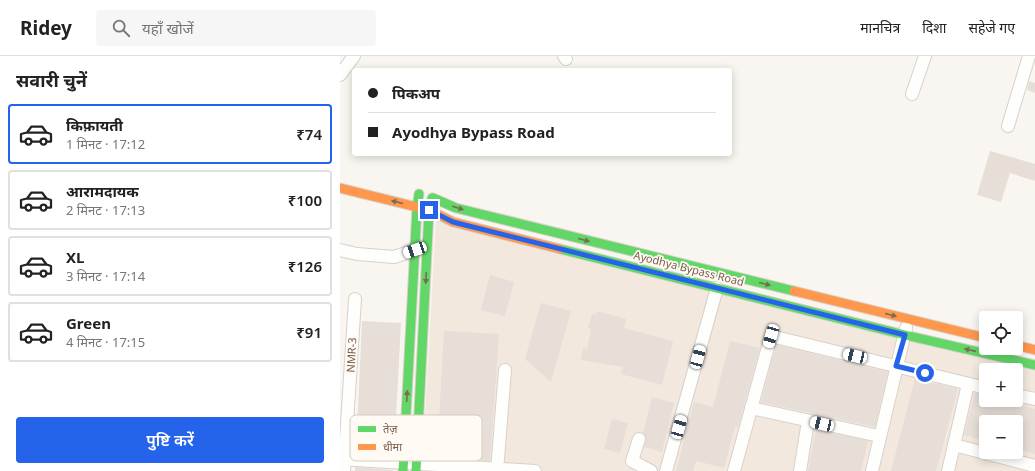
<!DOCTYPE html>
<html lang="hi">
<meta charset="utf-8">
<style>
body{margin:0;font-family:"Noto Sans","Noto Sans Devanagari",sans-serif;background:#f6f6f6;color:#222;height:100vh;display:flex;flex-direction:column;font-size:15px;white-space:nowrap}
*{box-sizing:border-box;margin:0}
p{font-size:13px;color:#767676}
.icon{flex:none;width:22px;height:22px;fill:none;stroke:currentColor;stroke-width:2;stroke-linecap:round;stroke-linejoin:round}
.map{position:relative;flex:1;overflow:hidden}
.panel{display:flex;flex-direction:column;background:#fff;width:340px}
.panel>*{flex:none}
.top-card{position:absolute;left:12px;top:12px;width:380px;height:88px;border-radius:4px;box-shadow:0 2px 10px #0003;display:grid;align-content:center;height:88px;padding:0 16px;background:#fff}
.buttons{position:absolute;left:639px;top:255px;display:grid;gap:8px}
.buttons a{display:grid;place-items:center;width:44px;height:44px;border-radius:4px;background:#fff;box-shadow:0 2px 10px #0003;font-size:20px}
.end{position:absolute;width:18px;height:18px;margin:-9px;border:5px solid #2563eb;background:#fff;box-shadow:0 0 0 2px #fff}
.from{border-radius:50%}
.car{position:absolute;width:12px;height:24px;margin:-12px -6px;border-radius:5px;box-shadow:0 0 3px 1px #0007;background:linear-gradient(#fff 24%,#345 0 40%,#fff 0 76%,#345 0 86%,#fff 0)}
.top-card b{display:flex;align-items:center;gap:14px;height:38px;font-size:15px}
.top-card b+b{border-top:1px solid #e0e0e0}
.top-card i{width:10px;height:10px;background:#222}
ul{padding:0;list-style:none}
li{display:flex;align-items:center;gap:12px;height:60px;margin:0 8px 6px;padding:0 8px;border:2px solid #e0e0e0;border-radius:4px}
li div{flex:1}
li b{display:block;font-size:15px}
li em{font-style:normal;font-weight:600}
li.active{border-color:#2563eb}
li>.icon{width:36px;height:36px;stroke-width:1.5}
h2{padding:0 16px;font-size:18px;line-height:48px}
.button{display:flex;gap:8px;margin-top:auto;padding:8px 16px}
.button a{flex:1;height:46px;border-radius:4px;background:#2563eb;color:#fff;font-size:16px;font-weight:600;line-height:46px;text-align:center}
header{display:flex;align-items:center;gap:24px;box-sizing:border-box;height:56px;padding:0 20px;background:#fff;border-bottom:1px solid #e0e0e0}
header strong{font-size:19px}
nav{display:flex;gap:22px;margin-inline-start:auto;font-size:14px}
.search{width:280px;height:36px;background:#f6f6f6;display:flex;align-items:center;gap:10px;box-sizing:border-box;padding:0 14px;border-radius:4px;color:#767676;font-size:15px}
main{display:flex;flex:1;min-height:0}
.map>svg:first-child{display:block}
.residential{fill:#f2e8de;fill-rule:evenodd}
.building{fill:#e6ded7}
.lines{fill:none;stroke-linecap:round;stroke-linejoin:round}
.street-casing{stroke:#d7d1cb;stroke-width:14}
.fast-casing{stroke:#d9d2cb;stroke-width:11}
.slow-casing{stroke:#d9d2cb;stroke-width:11}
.street{stroke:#fefefd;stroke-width:12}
.fast{stroke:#63d668;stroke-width:9}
.slow{stroke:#ff974d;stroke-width:9}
.oneway{fill:#776e51}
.route{stroke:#2563eb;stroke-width:5}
.labels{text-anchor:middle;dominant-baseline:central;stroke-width:3.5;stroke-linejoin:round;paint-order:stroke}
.street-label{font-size:11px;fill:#7a5c4d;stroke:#fffaf3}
.key{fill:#fffaf3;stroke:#d7cbc1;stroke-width:1}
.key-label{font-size:11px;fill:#7a5c4d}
</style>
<header>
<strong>Ridey</strong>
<div class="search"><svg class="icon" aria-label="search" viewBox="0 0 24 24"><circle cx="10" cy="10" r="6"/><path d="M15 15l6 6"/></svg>यहाँ खोजें</div>
<nav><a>मानचित्र</a><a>दिशा</a><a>सहेजे गए</a></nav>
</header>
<main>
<section class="panel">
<h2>सवारी चुनें</h2>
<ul>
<li class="active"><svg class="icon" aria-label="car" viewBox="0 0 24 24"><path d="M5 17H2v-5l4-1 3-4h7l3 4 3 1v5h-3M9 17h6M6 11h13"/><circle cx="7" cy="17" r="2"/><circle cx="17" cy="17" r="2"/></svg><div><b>किफ़ायती</b><p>1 मिनट · 17:12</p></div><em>₹74</em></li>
<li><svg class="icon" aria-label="car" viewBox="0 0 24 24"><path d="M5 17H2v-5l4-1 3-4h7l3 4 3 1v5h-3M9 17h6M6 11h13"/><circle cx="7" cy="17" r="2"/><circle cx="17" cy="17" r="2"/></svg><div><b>आरामदायक</b><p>2 मिनट · 17:13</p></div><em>₹100</em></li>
<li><svg class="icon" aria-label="car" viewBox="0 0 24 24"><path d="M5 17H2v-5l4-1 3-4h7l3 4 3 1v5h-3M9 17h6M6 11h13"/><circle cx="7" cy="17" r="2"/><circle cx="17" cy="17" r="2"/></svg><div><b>XL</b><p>3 मिनट · 17:14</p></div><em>₹126</em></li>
<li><svg class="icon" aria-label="car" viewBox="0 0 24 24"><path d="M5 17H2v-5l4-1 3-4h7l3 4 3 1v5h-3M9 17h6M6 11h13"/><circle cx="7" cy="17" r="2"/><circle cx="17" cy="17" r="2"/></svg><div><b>Green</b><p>4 मिनट · 17:15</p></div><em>₹91</em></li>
</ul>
<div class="button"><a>पुष्टि करें</a></div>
</section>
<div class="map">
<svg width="695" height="415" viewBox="0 0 695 415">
<rect width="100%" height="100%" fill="#f9f5f0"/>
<path class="residential" d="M96,163L695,308V415H82ZM646,314H676V344H646ZM646,366H676V396H646Z"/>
<g class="building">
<polygon points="689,25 695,27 695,37 687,34"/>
<polygon points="650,95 695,108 695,125 670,117 661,146 637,139"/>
<polygon points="150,219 174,226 165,260 141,254"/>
<polygon points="201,247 231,255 211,326 185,303"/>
<polygon points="257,255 286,263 284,272 333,285 322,329 281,318 283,311 241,304 243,292 247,293 251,273 248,272 252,258 256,259"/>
<polygon points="22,265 61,267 54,399 16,396"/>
<polygon points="104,275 159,278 150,405 99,402 99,400 97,400"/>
<polygon points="390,285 420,292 398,371 395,370 384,412 356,405 353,415 336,415 354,346 373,351"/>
<polygon points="436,289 548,316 535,371 421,346"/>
<polygon points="575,323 618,333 596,415 551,415"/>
<polygon points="635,337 646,340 646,344 660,344 695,353 695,398 676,393 676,366 646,366 646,385 624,379"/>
<polygon points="312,341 334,347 322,396 304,391 306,382 303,377"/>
<polygon points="272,363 288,367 280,397 264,393"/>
<polygon points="476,374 528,385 521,415 468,415"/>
<polygon points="15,411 53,414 53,415 15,415"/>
</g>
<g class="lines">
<g class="street-casing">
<g id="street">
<polyline points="224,0 226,3"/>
<polyline points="0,19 14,0"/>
<polyline points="572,38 585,0"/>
<polyline points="668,70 689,0"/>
<polyline points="0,194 17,198 54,201 81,192"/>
<polyline points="676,339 695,343"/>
<polyline points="411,352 539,380"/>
<polyline points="299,383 292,405 311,415"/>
<polyline points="614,389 695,410"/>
<polyline points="0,403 195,415"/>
<polyline points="4,415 15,243"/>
<polyline points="157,415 165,314"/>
<polyline points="326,415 377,232"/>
<polyline points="394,415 431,280 646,332"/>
<polyline points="460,415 468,365"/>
<polyline points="532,415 566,272"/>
<polyline points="608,415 628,328"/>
</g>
</g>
<g class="fast-casing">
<g id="fast">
<polyline points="93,142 116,152 454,235"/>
<polyline points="220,193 565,279 695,309"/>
<polyline points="63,415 77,151 79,138"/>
<polyline points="76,415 89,154 92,142"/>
</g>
</g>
<g class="slow-casing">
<g id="slow">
<polyline points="0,132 89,154 113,166 220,193"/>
<polyline points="454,235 646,282"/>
<polyline points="676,289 695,294"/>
</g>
</g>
<use href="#street" class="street"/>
<use href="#fast" class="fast"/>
<use href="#slow" class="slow"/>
</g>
<defs><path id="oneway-solid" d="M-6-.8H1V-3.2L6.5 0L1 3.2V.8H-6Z"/></defs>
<g class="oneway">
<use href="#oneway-solid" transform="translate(57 146) rotate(-166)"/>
<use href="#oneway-solid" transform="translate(118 152) rotate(18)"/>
<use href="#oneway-solid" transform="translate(244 184) rotate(14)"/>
<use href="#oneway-solid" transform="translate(86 222) rotate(93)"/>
<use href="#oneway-solid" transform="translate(425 228) rotate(14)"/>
<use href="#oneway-solid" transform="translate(551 259) rotate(14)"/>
<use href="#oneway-solid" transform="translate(630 294) rotate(-167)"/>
<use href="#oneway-solid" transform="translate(67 340) rotate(-87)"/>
</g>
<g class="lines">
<polyline class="route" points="89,154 113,166 565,279 556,310 585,317"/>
</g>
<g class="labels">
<g class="street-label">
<text transform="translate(349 212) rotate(14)">Ayodhya Bypass Road</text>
<text transform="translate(11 299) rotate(-87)">NMR-3</text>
</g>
</g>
<rect x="10" y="359" width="132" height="46" rx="6" class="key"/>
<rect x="18" y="370" width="18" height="6" fill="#63d668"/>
<rect x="18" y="388" width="18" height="6" fill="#ff974d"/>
<g class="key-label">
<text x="43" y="377">तेज़</text>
<text x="43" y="395">धीमा</text>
</g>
</svg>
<div class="buttons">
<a><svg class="icon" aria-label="locate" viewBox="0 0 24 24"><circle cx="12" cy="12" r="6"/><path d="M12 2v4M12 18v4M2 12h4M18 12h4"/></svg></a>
<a>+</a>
<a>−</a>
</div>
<i class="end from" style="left:585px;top:317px"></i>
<i class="end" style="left:89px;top:154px"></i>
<i class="car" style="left:75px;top:194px;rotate:251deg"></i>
<i class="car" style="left:431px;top:280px;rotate:196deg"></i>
<i class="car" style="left:515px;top:300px;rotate:283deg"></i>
<i class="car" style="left:358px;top:301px;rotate:15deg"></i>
<i class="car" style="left:482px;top:368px;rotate:283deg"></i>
<i class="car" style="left:339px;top:371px;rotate:16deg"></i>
<div class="top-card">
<b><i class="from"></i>पिकअप</b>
<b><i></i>Ayodhya Bypass Road</b>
</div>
</div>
</main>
